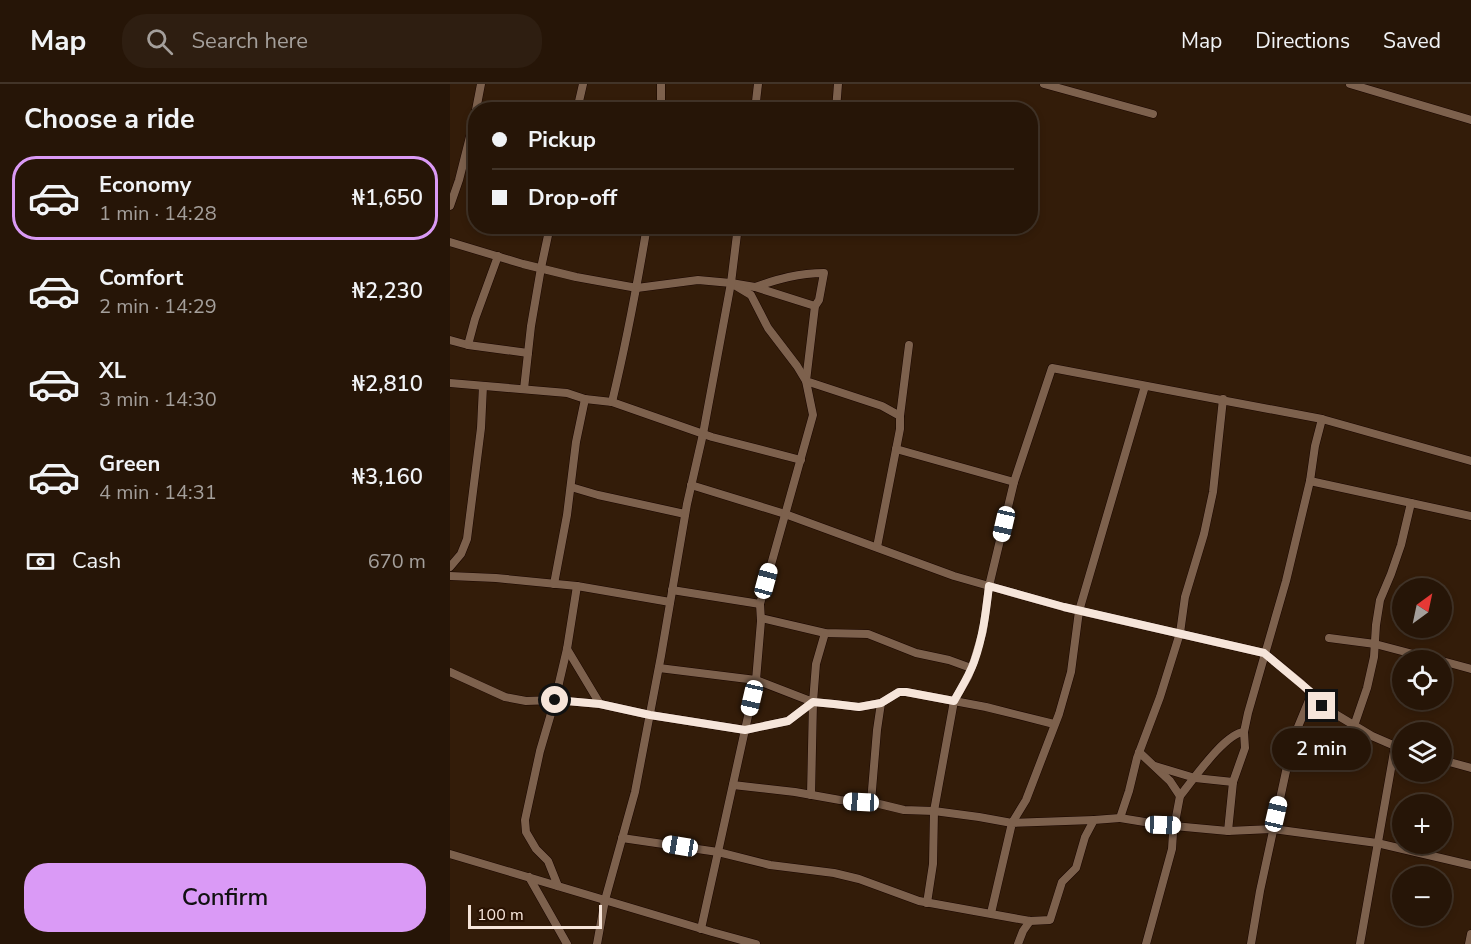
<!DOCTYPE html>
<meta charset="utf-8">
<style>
body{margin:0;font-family:"Nunito Sans",sans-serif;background:#2e1e11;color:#f1f3f6;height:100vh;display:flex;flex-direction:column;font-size:22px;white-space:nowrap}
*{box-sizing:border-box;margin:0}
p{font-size:20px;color:#a49f9b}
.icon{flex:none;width:33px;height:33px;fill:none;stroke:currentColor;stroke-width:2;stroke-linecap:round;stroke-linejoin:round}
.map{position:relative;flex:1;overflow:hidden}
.sheet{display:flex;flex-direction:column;background:#261507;width:450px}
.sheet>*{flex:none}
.guide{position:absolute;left:18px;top:18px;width:570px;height:132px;border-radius:24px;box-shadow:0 3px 9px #0003,0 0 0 2px #423428;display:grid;align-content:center;height:132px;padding:0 24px;background:#261507}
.needle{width:39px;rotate:33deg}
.controls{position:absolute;left:942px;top:494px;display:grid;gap:12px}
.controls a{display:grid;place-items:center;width:60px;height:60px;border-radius:50%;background:#261507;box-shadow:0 3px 9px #0003,0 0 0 2px #423428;font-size:30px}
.scale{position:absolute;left:18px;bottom:15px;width:134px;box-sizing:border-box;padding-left:6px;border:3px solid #f6e5da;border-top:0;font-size:16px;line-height:21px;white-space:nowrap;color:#f6e5da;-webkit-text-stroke:4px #291202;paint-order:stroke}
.end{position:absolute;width:27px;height:27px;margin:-14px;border:8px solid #f6e5da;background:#111;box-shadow:0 0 0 3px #111}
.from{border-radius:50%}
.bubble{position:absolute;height:42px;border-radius:21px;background:#261507;box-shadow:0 3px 9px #0003,0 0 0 2px #423428;font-size:20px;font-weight:600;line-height:42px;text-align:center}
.car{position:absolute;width:18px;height:36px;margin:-18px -9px;border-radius:8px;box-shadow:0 0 4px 2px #0007;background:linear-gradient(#fff 24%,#345 0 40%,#fff 0 76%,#345 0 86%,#fff 0)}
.guide b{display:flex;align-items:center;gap:21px;height:57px;font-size:22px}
.guide b+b{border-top:2px solid #423428}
.guide i{width:15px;height:15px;background:#f1f3f6}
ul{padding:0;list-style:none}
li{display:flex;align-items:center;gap:18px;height:84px;margin:0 12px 9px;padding:0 12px;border:3px solid transparent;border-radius:24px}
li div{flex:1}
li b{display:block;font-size:22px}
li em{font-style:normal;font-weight:600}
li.active{border-color:#da9af6}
li>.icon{width:54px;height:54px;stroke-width:1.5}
h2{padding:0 24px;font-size:27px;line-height:72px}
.pay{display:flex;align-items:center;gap:15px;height:66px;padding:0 24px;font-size:22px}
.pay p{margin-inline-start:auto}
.cta{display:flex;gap:12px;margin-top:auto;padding:12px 24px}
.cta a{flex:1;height:69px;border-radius:24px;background:#da9af6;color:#111;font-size:24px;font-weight:600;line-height:69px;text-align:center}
header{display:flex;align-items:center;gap:36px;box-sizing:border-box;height:84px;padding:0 30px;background:#261507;border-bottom:2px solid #423428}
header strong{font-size:28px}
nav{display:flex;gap:33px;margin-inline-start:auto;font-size:21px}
.search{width:420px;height:54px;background:#2e1e11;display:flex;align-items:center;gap:15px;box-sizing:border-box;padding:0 21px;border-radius:24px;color:#a49f9b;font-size:22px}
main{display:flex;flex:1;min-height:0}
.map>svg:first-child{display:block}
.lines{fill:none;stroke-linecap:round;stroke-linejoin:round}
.street-casing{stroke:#1a0600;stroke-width:9}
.street{stroke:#7d614d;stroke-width:8}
.route{stroke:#f6e5da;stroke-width:8}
</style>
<header>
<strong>Map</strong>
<div class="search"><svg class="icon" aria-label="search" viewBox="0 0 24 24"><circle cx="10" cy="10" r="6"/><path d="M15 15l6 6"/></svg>Search here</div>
<nav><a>Map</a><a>Directions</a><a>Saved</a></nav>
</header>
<main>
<section class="sheet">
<h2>Choose a ride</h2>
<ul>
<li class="active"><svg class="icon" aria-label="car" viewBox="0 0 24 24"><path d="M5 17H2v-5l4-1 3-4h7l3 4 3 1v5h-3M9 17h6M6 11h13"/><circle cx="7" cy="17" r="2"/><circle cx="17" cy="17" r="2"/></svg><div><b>Economy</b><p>1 min · 14:28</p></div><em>₦1,650</em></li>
<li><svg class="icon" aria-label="car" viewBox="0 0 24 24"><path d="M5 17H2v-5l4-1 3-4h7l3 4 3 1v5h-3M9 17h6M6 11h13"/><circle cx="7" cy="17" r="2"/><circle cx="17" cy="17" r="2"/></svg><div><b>Comfort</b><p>2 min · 14:29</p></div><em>₦2,230</em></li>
<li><svg class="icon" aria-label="car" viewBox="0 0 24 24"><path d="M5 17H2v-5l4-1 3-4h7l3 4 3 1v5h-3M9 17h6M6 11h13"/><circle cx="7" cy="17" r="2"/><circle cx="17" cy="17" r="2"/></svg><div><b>XL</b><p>3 min · 14:30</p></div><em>₦2,810</em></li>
<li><svg class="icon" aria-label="car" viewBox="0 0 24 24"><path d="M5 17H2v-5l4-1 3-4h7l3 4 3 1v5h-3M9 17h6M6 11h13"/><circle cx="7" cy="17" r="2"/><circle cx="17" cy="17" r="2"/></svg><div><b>Green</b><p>4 min · 14:31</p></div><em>₦3,160</em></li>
</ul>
<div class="pay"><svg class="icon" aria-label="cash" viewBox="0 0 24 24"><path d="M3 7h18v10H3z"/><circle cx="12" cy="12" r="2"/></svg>Cash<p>670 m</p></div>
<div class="cta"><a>Confirm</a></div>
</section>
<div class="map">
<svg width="1021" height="860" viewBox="0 0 1021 860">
<rect width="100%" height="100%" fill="#331c09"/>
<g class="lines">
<g class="street-casing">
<g id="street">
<polyline points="594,0 703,30"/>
<polyline points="900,0 1021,36"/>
<polyline points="26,26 31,0"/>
<polyline points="127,26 133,0"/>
<polyline points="211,26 211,0"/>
<polyline points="305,26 308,0"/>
<polyline points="386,26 388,0"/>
<polyline points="0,122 9,96 26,29"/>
<polyline points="0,158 73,180 126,193 187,204 248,196 281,199 305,203 365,222"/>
<path d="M305,203C328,195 349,189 374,189L369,216L365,222L356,297L432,322L450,332V345L427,463"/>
<polyline points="0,256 18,261 78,269"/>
<polyline points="18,261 25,235 48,172"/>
<polyline points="0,299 117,309 135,315 162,318 262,353 351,376"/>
<polyline points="74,305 81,242 91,184 100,142"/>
<path d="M162,318C176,260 187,202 197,142"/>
<polyline points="450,332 459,261"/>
<polyline points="446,365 564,398"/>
<polyline points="860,397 1021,432"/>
<polyline points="241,401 335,430 504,492 539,502 613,523 814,569 851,599 872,622 922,652 952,665"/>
<polyline points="121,403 148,411 235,430"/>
<polyline points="0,483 11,470 17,455 31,344 33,302"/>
<polyline points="0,492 46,494 127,502 220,518"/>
<polyline points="104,500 117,431 126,358 135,315"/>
<polyline points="222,506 310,520"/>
<polyline points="311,534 375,549 418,550 466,569 499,576 521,584"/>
<polyline points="879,554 925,560 986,576"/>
<polyline points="117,565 150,620"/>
<polyline points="992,577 1021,585"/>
<polyline points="209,584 306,596 363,618 366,580 375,549"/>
<polyline points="0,588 55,613 76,617 105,616 150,620 200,631 295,646 338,637 363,618 384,620 409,623 431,619 449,608 456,608 536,623 604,640"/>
<polyline points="904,642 917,604 924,573 926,541 930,516 941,490 951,461 961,419"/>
<polyline points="689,668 720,697 730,712 723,749 722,765 696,860"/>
<polyline points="992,676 1021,684"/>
<polyline points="705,682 745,694 783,698"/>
<polyline points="283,701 345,708 390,716 421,718 454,726 484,727 529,733 562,739 576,716 609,630 621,588 629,527 695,302"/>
<polyline points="361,711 363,618"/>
<path d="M730,712C743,696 775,649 794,648"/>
<polyline points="421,718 427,646 431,619"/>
<polyline points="670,734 713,741 778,747 823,745 927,759 1021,781"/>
<polyline points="778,747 783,698 795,664 794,648 798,629 836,497 860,397 865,362 872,335"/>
<polyline points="172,754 268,768 320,781 384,789 409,795 469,817 580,837 600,836 612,798 626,784 635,753 644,736 670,734 679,707 687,674 710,613 730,549 735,513 754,450 763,408 773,315"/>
<polyline points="0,770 262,848 306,860"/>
<polyline points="79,793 117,860"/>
<polyline points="108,802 98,777 86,765 76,748 75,736 90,667 105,616 117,565 127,502"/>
<polyline points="477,819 483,780 484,727 504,617 518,593 524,577 533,547 539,502 564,398 602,284 872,335 1021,377"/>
<polyline points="541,829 562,739 644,736"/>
<polyline points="251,845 306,596 311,537 310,520 363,331 356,297 347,282 318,244 301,211 281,199"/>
<polyline points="147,860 155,816 185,708 211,572 237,420 253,350 281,199 288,142"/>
<polyline points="568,860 573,847 580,837"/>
<polyline points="801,860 810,807 843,655 862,609"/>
<polyline points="910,860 945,662"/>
<polyline points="1019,860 1021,850"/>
</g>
</g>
<use href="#street" class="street"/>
</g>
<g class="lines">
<path class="route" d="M105,616L150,620L200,631L295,646L338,637L363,618L384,620L409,623L431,619L449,608H456L504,617C511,604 519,592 524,578C533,553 536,528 539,502L614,523L814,569L862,609L872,622"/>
</g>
</svg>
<div class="controls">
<a><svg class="needle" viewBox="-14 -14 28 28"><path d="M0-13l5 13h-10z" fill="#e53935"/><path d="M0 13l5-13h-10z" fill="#a49f9b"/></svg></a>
<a><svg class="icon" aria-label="locate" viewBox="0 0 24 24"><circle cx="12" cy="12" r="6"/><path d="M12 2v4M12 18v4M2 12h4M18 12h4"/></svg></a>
<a><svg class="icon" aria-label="layers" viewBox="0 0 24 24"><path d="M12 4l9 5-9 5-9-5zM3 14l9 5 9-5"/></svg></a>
<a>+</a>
<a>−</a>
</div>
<div class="scale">100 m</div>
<i class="end from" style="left:105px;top:616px"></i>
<i class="end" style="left:872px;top:622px"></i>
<div class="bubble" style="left:822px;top:644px;width:99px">2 min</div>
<i class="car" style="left:554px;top:440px;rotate:193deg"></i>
<i class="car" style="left:316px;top:497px;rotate:15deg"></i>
<i class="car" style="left:302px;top:614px;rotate:193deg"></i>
<i class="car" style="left:411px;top:718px;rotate:273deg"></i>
<i class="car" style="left:826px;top:730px;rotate:13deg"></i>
<i class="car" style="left:713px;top:741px;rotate:92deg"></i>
<i class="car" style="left:230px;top:762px;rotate:279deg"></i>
<div class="guide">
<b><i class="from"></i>Pickup</b>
<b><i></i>Drop-off</b>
</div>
</div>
</main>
